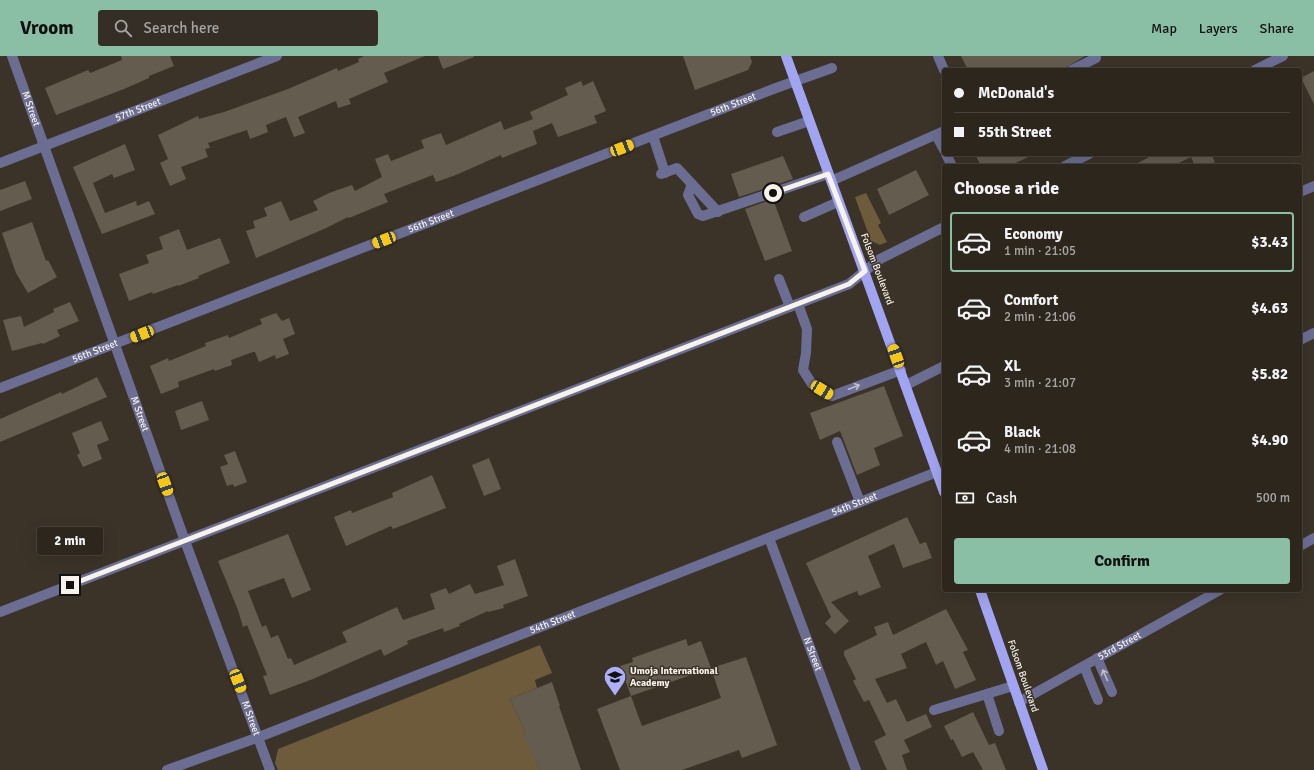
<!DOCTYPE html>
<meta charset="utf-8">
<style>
body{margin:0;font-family:Signika,sans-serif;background:#342e26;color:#f1f3f6;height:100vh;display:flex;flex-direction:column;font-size:15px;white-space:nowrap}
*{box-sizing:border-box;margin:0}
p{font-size:13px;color:#a6a5a4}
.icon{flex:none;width:22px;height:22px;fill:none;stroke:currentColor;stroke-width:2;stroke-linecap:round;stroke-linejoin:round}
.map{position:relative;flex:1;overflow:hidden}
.drawer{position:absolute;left:942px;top:108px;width:360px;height:428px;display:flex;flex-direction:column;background:#2c261d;border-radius:4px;box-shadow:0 4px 16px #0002,0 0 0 1px #48433b}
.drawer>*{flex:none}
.hud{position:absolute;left:942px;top:12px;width:360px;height:88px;border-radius:4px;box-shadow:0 4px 16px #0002,0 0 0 1px #48433b;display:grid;align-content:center;height:88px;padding:0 12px;background:#2c261d}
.end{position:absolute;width:18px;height:18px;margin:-9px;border:5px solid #f7f2ea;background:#111;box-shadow:0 0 0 2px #111}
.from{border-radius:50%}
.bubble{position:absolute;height:28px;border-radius:4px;background:#2c261d;box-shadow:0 4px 16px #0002,0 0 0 1px #48433b;font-size:13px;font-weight:700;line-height:28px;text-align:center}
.car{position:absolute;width:12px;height:24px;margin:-12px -6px;border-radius:5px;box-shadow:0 0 3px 1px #0007;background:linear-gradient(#f5c518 24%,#345 0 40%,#f5c518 0 76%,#345 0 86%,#f5c518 0)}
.hud b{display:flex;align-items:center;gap:14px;height:38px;font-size:15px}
.hud b+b{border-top:1px solid #48433b}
.hud i{width:10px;height:10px;background:#f1f3f6}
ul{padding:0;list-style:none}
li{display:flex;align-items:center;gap:12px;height:60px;margin:0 8px 6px;padding:0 4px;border:2px solid transparent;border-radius:4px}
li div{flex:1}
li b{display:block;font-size:15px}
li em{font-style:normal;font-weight:700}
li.selected{border-color:#8abfa5}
li>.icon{width:36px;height:36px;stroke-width:1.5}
h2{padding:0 12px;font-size:18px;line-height:48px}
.pay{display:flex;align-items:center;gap:10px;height:44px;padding:0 12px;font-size:15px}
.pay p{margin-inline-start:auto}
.action{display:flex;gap:8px;margin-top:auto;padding:8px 12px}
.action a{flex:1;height:46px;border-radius:4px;background:#8abfa5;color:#111;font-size:16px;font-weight:700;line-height:46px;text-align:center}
header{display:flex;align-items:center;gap:24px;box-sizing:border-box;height:56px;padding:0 20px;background:#8abfa5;color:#111}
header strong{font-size:19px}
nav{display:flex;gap:22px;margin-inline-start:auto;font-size:14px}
.search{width:280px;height:36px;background:#342e26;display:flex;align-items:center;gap:10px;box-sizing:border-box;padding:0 14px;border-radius:4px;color:#a6a5a4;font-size:15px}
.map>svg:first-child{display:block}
.green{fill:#6d5b3c}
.building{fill:#645c4f;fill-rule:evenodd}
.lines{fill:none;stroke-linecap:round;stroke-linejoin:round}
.minor{stroke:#6b6d93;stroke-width:10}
.major{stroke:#a1a4f1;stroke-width:10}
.oneway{stroke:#bfbdc7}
.route{stroke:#f7f2ea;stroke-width:5}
.labels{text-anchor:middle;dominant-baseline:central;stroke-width:3;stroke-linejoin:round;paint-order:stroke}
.street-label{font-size:10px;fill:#f7f2ea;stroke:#3b3327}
.poi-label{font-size:10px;font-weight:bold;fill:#f7f2ea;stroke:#3b3327;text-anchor:start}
</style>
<header>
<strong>Vroom</strong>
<div class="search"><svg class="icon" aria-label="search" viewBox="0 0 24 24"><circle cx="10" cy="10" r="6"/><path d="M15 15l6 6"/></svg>Search here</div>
<nav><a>Map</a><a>Layers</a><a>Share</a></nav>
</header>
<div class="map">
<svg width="1314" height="714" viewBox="0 0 1314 714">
<rect width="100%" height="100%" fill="#3b3327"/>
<g class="green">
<polygon points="866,137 881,167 878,169 887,186 880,189 871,185 855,141"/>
<polygon points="540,589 552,617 535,624 537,632 510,643 526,678 524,680 540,714 278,714 275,707 278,693"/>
</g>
<g class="building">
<polygon points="121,0 170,0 174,10 149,20 149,22 124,33 56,59 45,32 88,14 90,17 122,4"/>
<polygon points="364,0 425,0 384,17 388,26 349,43 351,48 338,52 336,45 298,61 305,77 294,81 286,61 266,69 268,76 250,83 247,74 208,87 210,92 205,93 208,101 181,111 186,123 170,130 160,107 168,103 158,79 198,60 199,63 224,56 288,33 337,12 338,15 359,6 358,3"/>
<polygon points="438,0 474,0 474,1 443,13"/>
<polygon points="683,0 750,0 752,6 748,14 695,34"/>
<polygon points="961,0 1085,0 1062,14 968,14"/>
<polygon points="1314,15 1314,48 1301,22"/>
<polygon points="581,25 583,30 593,25 606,55 594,60 597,67 558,81 552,67 533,75 537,88 502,102 501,99 456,119 436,126 433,119 407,129 384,138 388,146 349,162 348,161 324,173 256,202 246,175 255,172 253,165 267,160 264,152 281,145 290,165 318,154 313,145 329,137 352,129 355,135 382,121 375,103 388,98 391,105 424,92 421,84 441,77 446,89 501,65 504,74 533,63 530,56 568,39 565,32"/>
<polygon points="125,88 135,114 114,122 112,118 93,127 105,157 136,145 137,150 149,145 155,158 102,178 73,111"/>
<polygon points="975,98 1034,98 1010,110 981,110"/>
<polygon points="1155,98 1211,98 1215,106 1206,110 1195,110 1191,101 1173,110 1132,110"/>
<polygon points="783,100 793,123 739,141 731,118"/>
<polygon points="916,114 929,139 889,159 877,133"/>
<polygon points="25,125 32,143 0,155 0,134"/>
<polygon points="773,143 792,195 765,205 745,153"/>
<polygon points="32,166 46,205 48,204 57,221 28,237 16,217 2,177"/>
<polygon points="179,173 187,194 220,182 230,207 198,220 199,222 178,230 178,229 153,238 152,236 129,245 119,218 149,207 146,199 163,193 159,181"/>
<polygon points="70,246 79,265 57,274 60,280 43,288 42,287 12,295 3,264 21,260 24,271 54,256 53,253"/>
<polygon points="276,257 282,265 289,262 295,278 283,283 289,298 276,303 275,299 259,306 255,296 253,296 231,304 232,309 215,315 214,313 178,326 179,331 161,338 150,310 168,302 169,305 206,290 205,287 228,279 229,282 262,268 260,263"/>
<polygon points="97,321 107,341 0,386 0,363 61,336 62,338"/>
<polygon points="884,330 903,380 874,392 880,409 857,419 840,375 820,384 810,357"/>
<polygon points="202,345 209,364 181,374 175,355"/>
<polygon points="101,365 109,384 97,389 102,403 83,411 77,399 80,397 72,377"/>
<polygon points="235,395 247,426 234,431 233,428 227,430 220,411 228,408 224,399"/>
<polygon points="489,402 501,433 484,440 472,409"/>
<polygon points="432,419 446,452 393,473 391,470 346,490 334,461 351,454 352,457 393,441 392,437"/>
<polygon points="907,461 920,488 926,486 932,502 903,512 894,488 868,500 881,531 859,540 857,535 831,546 849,565 835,578 825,567 831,561 806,507"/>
<polygon points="288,478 311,534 292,542 284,522 248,535 262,571 266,569 271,582 278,579 288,603 291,602 294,609 347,586 342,576 397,551 403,564 435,553 430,538 446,532 449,538 470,528 475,538 504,529 497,510 515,503 528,540 503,549 504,552 488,556 488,555 459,568 460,570 444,576 443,572 407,585 408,588 384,600 381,593 313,623 270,639 263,620 267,619 247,569 243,571 238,554 218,505"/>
<polygon points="946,553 968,594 963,596 976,624 955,633 943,605 936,609 926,586 901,598 907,612 875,623 887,647 896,643 907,666 926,658 932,671 904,684 910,696 902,699 907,714 887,714 874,685 886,679 869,644 864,646 853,625 856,623 844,599 844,595 877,579 874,571 888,566 893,579"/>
<path d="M686,583L688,590L701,585L711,612L746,601L777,689L742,702L739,694L682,714H620L597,653L631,640L620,610L633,606L632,602ZM711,612L721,642L642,670L631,640Z"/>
<polygon points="552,626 560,650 559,650 581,714 540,714 523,680 526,678 510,643"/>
<polygon points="973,656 989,689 995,687 1006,714 983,714 973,696 962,701 953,683 951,684 944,670"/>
</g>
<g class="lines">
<g class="minor">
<path id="s1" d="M12,0L185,485L270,714"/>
<polyline points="938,0 944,14"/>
<polyline points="1072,14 1096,2 1094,0"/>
<polyline points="1255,14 1283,0"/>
<polyline points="777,76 809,65"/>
<polyline points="936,79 944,94"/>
<polyline points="653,80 665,117"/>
<polyline points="946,98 952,110"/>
<path id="s2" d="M0,107L277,0"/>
<polyline points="1065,110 1089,98"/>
<polyline points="661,118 677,112 718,156"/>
<polyline points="831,125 944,75"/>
<polyline points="692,128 688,139 698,158 703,160 828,118"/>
<polyline points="1300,136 1314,130"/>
<polyline points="804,161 838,146"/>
<polyline points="779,223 790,251"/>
<polyline points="798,248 807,273 806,297 803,314 812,328 832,340 901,314"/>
<polyline points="1300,284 1314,277"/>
<polyline points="906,329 944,310"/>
<path id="s3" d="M0,332L776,32L832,12"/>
<polyline points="837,386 860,446"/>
<path id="s4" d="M769,482L856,714"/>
<polyline points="1300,490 1314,482"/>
<polyline points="0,556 849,228 880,203 944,171"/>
<polyline points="1097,602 1112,636"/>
<polyline points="1084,610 1098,644"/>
<polyline points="987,638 999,675"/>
<path id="s5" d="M1019,646L1220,534"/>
<polyline points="934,654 1013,630"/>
<path id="s6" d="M167,714L259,681L937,416"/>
</g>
<g class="major">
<polyline points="786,0 944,436"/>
<polyline points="980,534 1043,714"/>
</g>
</g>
<defs><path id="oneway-shaft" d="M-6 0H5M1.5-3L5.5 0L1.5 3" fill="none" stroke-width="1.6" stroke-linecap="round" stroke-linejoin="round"/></defs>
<g class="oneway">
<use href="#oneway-shaft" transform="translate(854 331) rotate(-21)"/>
<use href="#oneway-shaft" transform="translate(1105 619) rotate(-114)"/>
</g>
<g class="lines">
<polyline class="route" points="70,529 849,228 865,215 828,118 773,137"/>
</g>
<defs>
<g id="school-pin" transform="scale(1.15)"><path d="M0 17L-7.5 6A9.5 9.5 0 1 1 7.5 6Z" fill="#acaffb" stroke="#3b3327"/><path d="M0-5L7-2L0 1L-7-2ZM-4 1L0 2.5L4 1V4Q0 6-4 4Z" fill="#111"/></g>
</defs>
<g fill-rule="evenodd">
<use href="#school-pin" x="615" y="621"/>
</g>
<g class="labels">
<g class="street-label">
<text stroke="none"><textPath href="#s3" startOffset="786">56th Street</textPath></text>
<text stroke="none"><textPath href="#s1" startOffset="56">M Street</textPath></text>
<text stroke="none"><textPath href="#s2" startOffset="148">57th Street</textPath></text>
<text stroke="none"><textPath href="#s3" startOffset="462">56th Street</textPath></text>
<text transform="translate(877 213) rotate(69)">Folsom Boulevard</text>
<text stroke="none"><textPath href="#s3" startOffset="102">56th Street</textPath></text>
<text stroke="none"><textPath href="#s1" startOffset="380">M Street</textPath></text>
<text stroke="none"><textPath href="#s6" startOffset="737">54th Street</textPath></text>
<text stroke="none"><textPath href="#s6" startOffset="413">54th Street</textPath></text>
<text stroke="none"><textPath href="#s5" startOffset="115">53rd Street</textPath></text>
<text stroke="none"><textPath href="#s4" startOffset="124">N Street</textPath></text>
<text transform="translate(1023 620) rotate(71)">Folsom Boulevard</text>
<text stroke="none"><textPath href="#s1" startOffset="704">M Street</textPath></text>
</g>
<g class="poi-label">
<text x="630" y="615">Umoja International<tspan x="630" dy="12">Academy</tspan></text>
</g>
</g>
</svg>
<i class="end from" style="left:773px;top:137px"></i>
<i class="end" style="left:70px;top:529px"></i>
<div class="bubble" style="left:37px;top:471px;width:66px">2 min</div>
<i class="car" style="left:622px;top:92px;rotate:69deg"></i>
<i class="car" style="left:384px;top:184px;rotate:249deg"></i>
<i class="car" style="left:142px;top:278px;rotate:249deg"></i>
<i class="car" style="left:896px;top:300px;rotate:340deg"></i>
<i class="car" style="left:822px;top:334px;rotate:122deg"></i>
<i class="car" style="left:165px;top:428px;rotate:160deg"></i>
<i class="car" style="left:238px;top:625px;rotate:159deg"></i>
<div class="hud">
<b><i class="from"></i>McDonald's</b>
<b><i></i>55th Street</b>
</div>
<section class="drawer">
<h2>Choose a ride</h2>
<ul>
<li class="selected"><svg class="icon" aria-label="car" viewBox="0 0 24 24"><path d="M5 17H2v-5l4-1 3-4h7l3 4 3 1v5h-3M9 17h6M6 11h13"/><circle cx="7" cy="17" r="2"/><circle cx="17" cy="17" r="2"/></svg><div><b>Economy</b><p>1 min · 21:05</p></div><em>$3.43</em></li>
<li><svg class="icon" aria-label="car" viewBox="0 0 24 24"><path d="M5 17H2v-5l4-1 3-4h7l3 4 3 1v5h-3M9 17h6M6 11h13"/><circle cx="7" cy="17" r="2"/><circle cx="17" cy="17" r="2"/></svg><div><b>Comfort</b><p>2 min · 21:06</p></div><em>$4.63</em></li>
<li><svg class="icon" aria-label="car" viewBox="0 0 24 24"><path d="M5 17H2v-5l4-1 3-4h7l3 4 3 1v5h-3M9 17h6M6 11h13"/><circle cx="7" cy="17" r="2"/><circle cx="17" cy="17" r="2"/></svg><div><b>XL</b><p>3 min · 21:07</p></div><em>$5.82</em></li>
<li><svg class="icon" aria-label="car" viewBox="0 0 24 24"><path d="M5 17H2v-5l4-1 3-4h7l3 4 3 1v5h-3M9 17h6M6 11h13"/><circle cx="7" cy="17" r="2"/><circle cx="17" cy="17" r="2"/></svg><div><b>Black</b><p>4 min · 21:08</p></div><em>$4.90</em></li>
</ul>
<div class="pay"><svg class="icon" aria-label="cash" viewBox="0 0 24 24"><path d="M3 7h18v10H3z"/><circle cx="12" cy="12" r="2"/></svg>Cash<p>500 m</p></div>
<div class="action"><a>Confirm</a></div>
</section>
</div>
